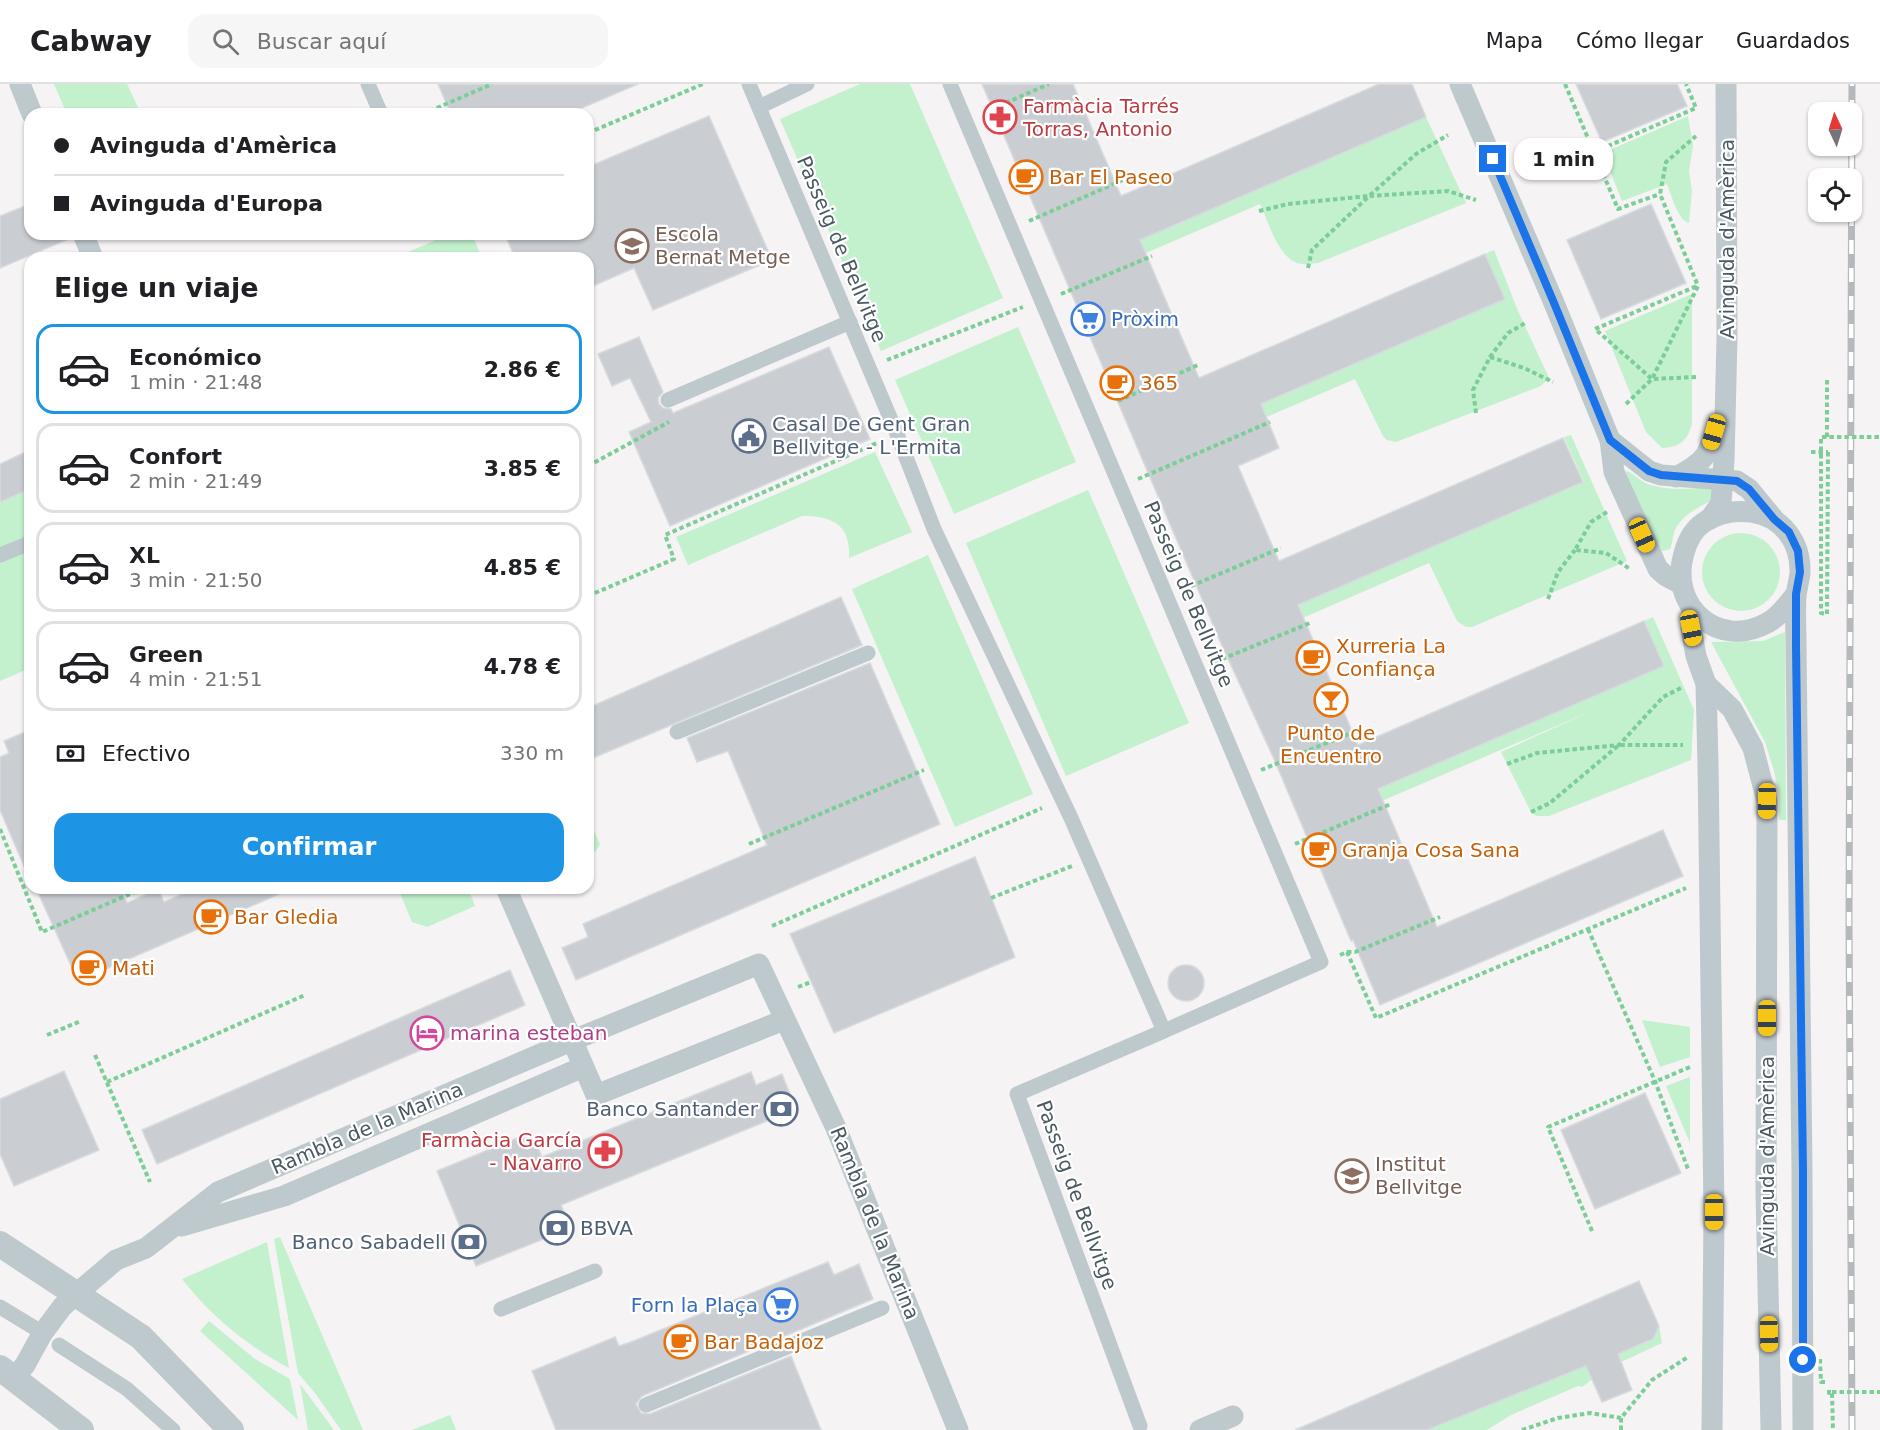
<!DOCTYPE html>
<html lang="es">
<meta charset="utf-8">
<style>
body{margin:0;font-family:"DejaVu Sans",sans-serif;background:#f6f6f6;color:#202124;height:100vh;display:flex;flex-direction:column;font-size:22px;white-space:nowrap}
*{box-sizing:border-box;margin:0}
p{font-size:20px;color:#757577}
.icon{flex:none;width:33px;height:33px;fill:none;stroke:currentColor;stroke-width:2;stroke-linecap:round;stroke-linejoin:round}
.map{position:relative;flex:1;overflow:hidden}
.drawer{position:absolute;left:24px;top:168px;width:570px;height:642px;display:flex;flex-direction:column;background:#fff;border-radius:18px;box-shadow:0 2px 4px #0004}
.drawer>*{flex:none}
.banner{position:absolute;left:24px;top:24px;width:570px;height:132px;border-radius:18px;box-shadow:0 2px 4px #0004;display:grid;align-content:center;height:132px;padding:0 30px;background:#fff}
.needle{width:39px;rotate:356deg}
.buttons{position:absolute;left:1808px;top:18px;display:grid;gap:12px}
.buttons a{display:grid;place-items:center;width:54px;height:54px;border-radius:12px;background:#fff;box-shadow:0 2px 4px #0004;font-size:30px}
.end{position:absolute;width:27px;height:27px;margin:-14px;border:8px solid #1a73e8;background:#fff;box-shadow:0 0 0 3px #fff}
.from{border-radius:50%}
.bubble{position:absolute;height:42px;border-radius:18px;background:#fff;box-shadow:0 2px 4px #0004;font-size:20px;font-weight:700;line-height:42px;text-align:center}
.car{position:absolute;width:18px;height:36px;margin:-18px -9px;border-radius:8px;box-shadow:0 0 4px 2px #0007;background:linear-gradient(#f5c518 24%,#345 0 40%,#f5c518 0 76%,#345 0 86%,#f5c518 0)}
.banner b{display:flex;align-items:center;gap:21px;height:57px;font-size:22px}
.banner b+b{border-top:2px solid #e0e0e0}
.banner i{width:15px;height:15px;background:#202124}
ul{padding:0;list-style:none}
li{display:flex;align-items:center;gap:18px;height:90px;margin:0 12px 9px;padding:0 18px;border:3px solid #e0e0e0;border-radius:18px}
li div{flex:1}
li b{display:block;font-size:22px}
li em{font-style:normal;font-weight:700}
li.current{border-color:#1d95e4}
li>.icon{width:54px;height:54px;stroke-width:1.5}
h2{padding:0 30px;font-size:27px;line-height:72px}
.pay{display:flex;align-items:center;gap:15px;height:66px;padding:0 30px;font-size:22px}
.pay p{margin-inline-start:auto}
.action{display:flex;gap:12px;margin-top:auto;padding:12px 30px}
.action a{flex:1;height:69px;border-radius:18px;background:#1d95e4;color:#fff;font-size:24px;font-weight:700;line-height:69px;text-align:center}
header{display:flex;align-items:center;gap:36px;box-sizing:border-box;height:84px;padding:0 30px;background:#fff;border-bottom:2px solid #e0e0e0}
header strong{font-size:28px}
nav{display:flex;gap:33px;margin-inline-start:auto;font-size:21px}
.search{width:420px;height:54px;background:#f6f6f6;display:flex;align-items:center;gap:15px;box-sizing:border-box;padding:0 21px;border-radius:18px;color:#757577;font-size:22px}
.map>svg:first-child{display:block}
.green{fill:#c3f0cd}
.building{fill:#caced2;stroke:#d7dade;stroke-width:1.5}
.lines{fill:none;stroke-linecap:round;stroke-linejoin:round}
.path{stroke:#7bce97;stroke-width:4;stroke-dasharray:4.5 3;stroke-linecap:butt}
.pedestrian{stroke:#bec9ce;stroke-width:15}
.minor{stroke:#bec9ce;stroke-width:21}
.tertiary{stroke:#bec9ce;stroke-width:26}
.rail-casing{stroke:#b5b9bc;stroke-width:7}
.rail{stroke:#fff;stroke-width:4.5;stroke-dasharray:14;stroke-linecap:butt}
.path-bridge{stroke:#7bce97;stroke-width:4;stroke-dasharray:4.5 3;stroke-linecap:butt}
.route{stroke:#1a73e8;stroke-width:8}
.labels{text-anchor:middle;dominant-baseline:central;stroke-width:4.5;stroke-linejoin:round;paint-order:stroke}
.health-label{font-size:20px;fill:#be3a42;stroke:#fff;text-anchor:start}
.food-label{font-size:20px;fill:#c56008;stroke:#fff;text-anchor:start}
.education-label{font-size:20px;fill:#785e54;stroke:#fff;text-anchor:start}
.street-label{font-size:20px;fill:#4a5960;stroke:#fff}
.shop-label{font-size:20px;fill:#366cbe;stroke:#fff;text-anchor:start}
.service-label{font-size:20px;fill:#4e5e75;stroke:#fff;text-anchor:start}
.hotel-label{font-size:20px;fill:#b23c85;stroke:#fff;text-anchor:start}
</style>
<header>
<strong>Cabway</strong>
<div class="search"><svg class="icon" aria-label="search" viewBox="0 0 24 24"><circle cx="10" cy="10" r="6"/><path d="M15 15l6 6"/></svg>Buscar aquí</div>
<nav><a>Mapa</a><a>Cómo llegar</a><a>Guardados</a></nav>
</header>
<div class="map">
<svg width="1880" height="1346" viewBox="0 0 1880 1346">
<rect width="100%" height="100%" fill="#f5f3f3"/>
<g class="green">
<polygon points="54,0 127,0 141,30 67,30"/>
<polygon points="860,0 910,0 1003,214 881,267 780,35"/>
<path d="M1688,32L1693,62L1689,87L1692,107L1689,139C1677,135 1672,112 1667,100L1622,117L1603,69Z"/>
<path d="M1426,33L1466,119L1318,179C1313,179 1308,181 1303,180C1279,179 1269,138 1260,120L1069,202L1063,189Z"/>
<polygon points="450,150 472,150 482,174 394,174"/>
<polygon points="1494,166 1518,227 1549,294 1541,302 1396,358 1387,356 1383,352 1355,295 1148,384 1142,372 1505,215 1485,170"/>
<path d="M1692,210V340C1687,357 1680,363 1662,364L1646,348L1605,247Z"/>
<polygon points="1018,243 1076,378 954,430 895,296"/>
<polygon points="1571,351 1627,477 1472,543 1466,543 1457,537 1429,479 1225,568 1219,555 1584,398 1564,353"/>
<path d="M875,368L912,448L849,474C851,440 832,432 802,432L688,481L676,453Z"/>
<path d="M1627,387C1634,390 1640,397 1648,400C1667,407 1690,405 1711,403L1718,413C1703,421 1683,429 1675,446C1672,452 1673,459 1670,465L1663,467L1659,466L1626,389Z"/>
<polygon points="30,405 30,584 0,597 0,418"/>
<polygon points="1088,406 1189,639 1066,692 966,459"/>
<circle cx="1741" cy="488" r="39"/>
<polygon points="928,471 1033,710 955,743 852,505"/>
<polygon points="1653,533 1694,626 1691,676 1549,732 1536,732 1531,728 1501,668 1596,625 1305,750 1300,738 1663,582 1644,537"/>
<polygon points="1785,548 1786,736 1779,736 1779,708 1774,687 1765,658 1711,558 1763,557"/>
<polygon points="588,735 600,760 596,767 588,771"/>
<polygon points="398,804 468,804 475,822 427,843 412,838"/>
<polygon points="1642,936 1690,943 1690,973 1660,983"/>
<polygon points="1690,993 1690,1059 1666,1002"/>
<polygon points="280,1153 363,1346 341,1346 315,1309 298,1289 274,1155"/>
<path d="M267,1158L289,1284C247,1262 211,1232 182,1195Z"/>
<polygon points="209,1237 255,1275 290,1295 298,1336 200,1247"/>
<polygon points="1659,1242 1662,1259 1606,1285 1582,1303 1578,1302 1511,1331 1487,1346 1427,1346 1653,1255"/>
<polygon points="300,1300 334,1346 308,1346"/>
<polygon points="450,1331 456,1346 412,1346"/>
</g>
<g class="building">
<polygon points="438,0 638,0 568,30 451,30"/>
<polygon points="982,0 1073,0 1121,112 1379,0 1412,0 1426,33 1140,156 1199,294 1485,170 1505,215 1261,320 1279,364 1238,382 1279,477 1563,354 1583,398 1298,521 1358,661 1644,537 1664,582 1378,705 1437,843 1663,746 1683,792 1380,921 1353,856 1351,857 1274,675 1219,555"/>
<polygon points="1576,0 1677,0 1687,22 1602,58"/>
<polygon points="709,32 772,176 653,226 634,184 588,204 588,174 515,174 505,150 588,150 588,83"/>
<polygon points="30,120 30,150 70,150 71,154 0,184 0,132"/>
<polygon points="1651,120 1686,199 1601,235 1567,156"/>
<polygon points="639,253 663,308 658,314 659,320 663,324 671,325 673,329 829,263 870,355 670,442 629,348 651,338 630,294 612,302 598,270"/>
<polygon points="30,366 30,405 0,418 0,380"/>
<polygon points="841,513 862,561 588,676 588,624"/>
<polygon points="870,579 940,740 576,896 562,864 588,853 583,840 767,761 728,667 697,678 687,654"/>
<polygon points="30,646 30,796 0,726 0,673 9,669 4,657"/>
<polygon points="975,773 1015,873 834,949 790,850"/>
<polygon points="36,804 121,804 127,819 158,805 164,818 196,804 293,804 78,897"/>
<circle cx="1186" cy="899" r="18"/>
<polygon points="510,886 525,921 157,1080 142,1046"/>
<polygon points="64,987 99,1066 14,1102 0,1070 0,1015"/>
<polygon points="751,988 756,1001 782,990 796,1025 561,1121 571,1144 476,1182 437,1087 532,1048 542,1073"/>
<polygon points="1645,1009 1681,1089 1595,1125 1561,1046"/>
<polygon points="828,1178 834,1191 859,1180 873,1215 642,1312 636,1320 641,1329 650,1330 791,1272 821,1346 556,1346 532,1287 615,1253 619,1262 631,1258"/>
<polygon points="1639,1197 1659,1242 1653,1255 1618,1270 1632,1306 1602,1318 1586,1282 1427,1346 1295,1346"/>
</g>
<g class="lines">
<g class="path">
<polyline points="1565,0 1618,125 1660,110"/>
<polyline points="992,25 1049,0"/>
<polyline points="423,30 492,0"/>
<polyline points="588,49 703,0"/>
<polyline points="1594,68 1696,24 1686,0"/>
<polyline points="1259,127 1288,120 1369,112 1416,70 1448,51"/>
<polyline points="1029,137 1123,96"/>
<polyline points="1308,184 1312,166 1369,112 1448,107 1476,116"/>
<polyline points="1061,210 1152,172"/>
<polyline points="1490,273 1524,284 1553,298"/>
<polyline points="887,276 1023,223"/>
<polyline points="1696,293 1652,295 1595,245 1697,202"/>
<polyline points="1118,317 1200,280"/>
<polyline points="1626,320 1652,295 1698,202 1660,110 1666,78 1696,52"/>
<polyline points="1476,329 1473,306 1490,273 1508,249 1527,238"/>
<polyline points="1827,353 1827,294"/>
<polyline points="1811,368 1828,368"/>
<polyline points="588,382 669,338"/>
<polyline points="1138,395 1270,338"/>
<polyline points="1607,428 1591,438 1575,466 1606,469 1630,485"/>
<polyline points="1184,505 1281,464"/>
<polyline points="588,512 674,475 665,451 877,359"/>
<polyline points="1548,515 1558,488 1575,466"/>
<polyline points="1215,578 1310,539"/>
<polyline points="1507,680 1537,669 1619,661 1663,613 1683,603"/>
<polyline points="1261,686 1356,647"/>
<polyline points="1531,728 1550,719 1619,661 1683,661"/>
<polyline points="0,745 42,848 144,804"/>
<polyline points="749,760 924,686"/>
<polyline points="1295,760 1391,720"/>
<polyline points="991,814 1072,782"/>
<polyline points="772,842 1042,724"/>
<polyline points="1588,845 1655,997 1688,1085"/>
<polyline points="1347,868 1355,868 1440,833"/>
<polyline points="1340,871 1347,868 1376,934 1686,804"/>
<polyline points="798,903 811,898"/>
<polyline points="47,951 81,937"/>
<polyline points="95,971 150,1098"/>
<polyline points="107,998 305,911"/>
<polyline points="1592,1147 1548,1043 1690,983"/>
<polyline points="1829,1306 1829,1309 1832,1308 1833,1346"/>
<polyline points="1522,1346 1558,1334 1590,1329 1621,1334"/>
<polyline points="1621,1346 1621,1334 1652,1296 1688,1273"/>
</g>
<g class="pedestrian">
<polyline points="368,0 381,30"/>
<polyline points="749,0 897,350 934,445 1071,734 1164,947 1017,1010 1140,1342"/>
<polyline points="950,0 1321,878 1164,947"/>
<polyline points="759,23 807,0"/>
<polyline points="668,316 850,238"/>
<polyline points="0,471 30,459"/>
<polyline points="677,648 868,569"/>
<polyline points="0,1223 33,1243"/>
<polyline points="501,1225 595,1187"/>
<polyline points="59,1261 127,1305 173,1346"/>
<polyline points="646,1321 882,1224"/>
</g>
<g class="minor">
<polyline points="20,0 32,30"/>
<polyline points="1460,0 1554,219 1610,356 1614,388 1658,485 1666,492 1681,500"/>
<polyline points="83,150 93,174"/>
<polyline points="1610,356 1649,387 1661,391 1737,397 1749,405 1773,434"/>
<path d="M1676,393C1706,377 1708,372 1717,340"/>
<polyline points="1710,435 1721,419 1724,376 1727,254 1726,0"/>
<path d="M1796,510C1788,520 1779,533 1767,539C1718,566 1668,522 1684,469C1687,458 1693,446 1703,439C1717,429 1733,426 1751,428C1782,432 1801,458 1800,489C1799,497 1797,504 1796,512C1795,528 1796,545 1796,562L1802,1088L1803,1346"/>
<polyline points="1692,525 1691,544 1696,572 1706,600 1708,680 1714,1128 1712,1346"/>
<polyline points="1706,600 1732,625 1753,664 1767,717 1766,1107 1771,1346"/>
<polyline points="506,804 596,1011 784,936"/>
<polyline points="182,1142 284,1112 583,983"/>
<polyline points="14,1294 25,1281 42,1250 62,1223 75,1211 116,1176 146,1164 218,1108 571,957 759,880 836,1044 958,1346"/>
<polyline points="1200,1346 1233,1332"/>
</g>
<g class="tertiary">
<polyline points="0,1160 141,1253 231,1346"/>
<polyline points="0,1284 81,1346"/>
</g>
<g class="rail-casing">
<polyline id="rail" points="1852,1346 1849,834 1852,0"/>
</g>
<use href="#rail" class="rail"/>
<g class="path-bridge">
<polyline points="1828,368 1827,530 1821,529 1821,353 1880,353"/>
<polyline points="1820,1275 1821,1298 1827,1298"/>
<polyline points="1832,1308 1880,1308"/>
</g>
</g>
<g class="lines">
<polyline class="route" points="1493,75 1554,219 1610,356 1649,387 1661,391 1737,397 1749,405 1774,435 1789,448 1798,467 1800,488 1796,510 1796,562 1803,1088 1803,1276"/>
</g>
<defs>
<g id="pharmacy-ring" transform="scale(1.725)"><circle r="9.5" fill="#fff" stroke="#e0444e" stroke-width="1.5"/><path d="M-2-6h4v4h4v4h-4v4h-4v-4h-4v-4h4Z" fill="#e0444e"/></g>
<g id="cafe-ring" transform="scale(1.725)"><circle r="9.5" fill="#fff" stroke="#e8710a" stroke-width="1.5"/><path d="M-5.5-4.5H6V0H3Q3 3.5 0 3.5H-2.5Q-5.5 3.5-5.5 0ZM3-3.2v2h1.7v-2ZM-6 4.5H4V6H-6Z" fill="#e8710a"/></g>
<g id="school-ring" transform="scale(1.725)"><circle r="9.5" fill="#fff" stroke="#8d6e63" stroke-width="1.5"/><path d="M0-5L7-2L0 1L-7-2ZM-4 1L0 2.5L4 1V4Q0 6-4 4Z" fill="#8d6e63"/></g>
<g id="supermarket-ring" transform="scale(1.725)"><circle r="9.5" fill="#fff" stroke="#3f7fe0" stroke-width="1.5"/><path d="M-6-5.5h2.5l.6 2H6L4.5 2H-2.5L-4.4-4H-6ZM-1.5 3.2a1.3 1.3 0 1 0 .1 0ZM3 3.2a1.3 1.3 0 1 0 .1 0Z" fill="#3f7fe0"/></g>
<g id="civic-ring" transform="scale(1.725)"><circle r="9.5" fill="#fff" stroke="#5c6f8a" stroke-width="1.5"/><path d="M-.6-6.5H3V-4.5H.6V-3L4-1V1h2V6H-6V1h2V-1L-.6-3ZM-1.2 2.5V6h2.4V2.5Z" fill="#5c6f8a"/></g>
<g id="bar-ring" transform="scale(1.725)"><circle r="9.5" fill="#fff" stroke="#e8710a" stroke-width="1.5"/><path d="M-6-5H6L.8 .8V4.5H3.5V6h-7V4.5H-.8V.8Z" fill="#e8710a"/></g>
<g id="hotel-ring" transform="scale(1.725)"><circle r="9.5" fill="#fff" stroke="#d1479c" stroke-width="1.5"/><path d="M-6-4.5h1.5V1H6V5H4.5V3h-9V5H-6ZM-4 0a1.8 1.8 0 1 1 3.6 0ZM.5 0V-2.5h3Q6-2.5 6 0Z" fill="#d1479c"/></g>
<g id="bank-ring" transform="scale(1.725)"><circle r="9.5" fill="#fff" stroke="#5c6f8a" stroke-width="1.5"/><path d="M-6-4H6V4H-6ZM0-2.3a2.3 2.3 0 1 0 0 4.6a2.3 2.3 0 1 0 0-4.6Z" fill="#5c6f8a"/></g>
</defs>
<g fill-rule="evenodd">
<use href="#pharmacy-ring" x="1000" y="33"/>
<use href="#cafe-ring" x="1026" y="93"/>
<use href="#school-ring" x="632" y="162"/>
<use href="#supermarket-ring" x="1088" y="235"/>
<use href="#cafe-ring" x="1117" y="299"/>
<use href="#civic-ring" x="749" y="352"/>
<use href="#cafe-ring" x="1313" y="574"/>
<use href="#bar-ring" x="1331" y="616"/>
<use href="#cafe-ring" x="1319" y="766"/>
<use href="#cafe-ring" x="211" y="833"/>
<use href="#cafe-ring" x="89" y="884"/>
<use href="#hotel-ring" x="427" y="949"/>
<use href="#bank-ring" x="781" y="1025"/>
<use href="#pharmacy-ring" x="605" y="1067"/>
<use href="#school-ring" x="1352" y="1092"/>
<use href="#bank-ring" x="557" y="1144"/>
<use href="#bank-ring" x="469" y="1158"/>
<use href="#supermarket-ring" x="781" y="1221"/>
<use href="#cafe-ring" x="681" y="1258"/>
</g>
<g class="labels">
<g class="health-label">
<text x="1023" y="22">Farmàcia Tarrés<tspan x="1023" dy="23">Torras, Antonio</tspan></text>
<text x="582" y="1056" text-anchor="end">Farmàcia García<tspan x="582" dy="23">- Navarro</tspan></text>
</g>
<g class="food-label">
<text x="1049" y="93">Bar El Paseo</text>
<text x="1140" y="299">365</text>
<text x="1336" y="562">Xurreria La<tspan x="1336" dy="23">Confiança</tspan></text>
<text x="1331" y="649" text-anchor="middle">Punto de<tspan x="1331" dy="23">Encuentro</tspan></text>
<text x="1342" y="766">Granja Cosa Sana</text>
<text x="234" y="833">Bar Gledia</text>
<text x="112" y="884">Mati</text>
<text x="704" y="1258">Bar Badajoz</text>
</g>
<g class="education-label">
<text x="655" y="150">Escola<tspan x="655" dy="23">Bernat Metge</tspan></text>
<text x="1375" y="1080">Institut<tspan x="1375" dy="23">Bellvitge</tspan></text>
</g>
<g class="street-label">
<text transform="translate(1727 155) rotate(-90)">Avinguda d'Amèrica</text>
<text transform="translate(842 165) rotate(67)">Passeig de Bellvitge</text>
<text transform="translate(1189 510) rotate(67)">Passeig de Bellvitge</text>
<text transform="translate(367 1044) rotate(-23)">Rambla de la Marina</text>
<text transform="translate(1767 1072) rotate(-90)">Avinguda d'Amèrica</text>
<text transform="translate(1077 1111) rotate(70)">Passeig de Bellvitge</text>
<text transform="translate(875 1139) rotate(68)">Rambla de la Marina</text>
</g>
<g class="shop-label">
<text x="1111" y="235">Pròxim</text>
<text x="758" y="1221" text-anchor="end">Forn la Plaça</text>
</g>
<g class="service-label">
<text x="772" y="340">Casal De Gent Gran<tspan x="772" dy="23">Bellvitge - L'Ermita</tspan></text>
<text x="758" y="1025" text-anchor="end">Banco Santander</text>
<text x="580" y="1144">BBVA</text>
<text x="446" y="1158" text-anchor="end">Banco Sabadell</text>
</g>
<g class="hotel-label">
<text x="450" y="949">marina esteban</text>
</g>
</g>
</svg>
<div class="buttons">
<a><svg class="needle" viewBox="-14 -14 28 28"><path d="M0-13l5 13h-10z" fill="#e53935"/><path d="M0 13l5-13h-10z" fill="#757577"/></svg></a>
<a><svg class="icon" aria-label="locate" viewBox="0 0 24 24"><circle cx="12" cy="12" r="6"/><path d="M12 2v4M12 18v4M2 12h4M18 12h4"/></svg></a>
</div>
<i class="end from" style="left:1803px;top:1276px"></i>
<i class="end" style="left:1493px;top:75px"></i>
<div class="bubble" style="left:1514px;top:54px;width:99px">1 min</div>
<i class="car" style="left:1714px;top:348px;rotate:196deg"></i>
<i class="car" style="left:1642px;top:451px;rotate:156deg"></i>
<i class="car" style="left:1691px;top:544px;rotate:169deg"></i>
<i class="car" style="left:1767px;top:717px;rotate:181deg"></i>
<i class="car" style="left:1767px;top:934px;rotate:180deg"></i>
<i class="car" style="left:1714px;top:1128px;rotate:180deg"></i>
<i class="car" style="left:1769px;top:1250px;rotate:179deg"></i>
<div class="banner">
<b><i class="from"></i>Avinguda d'Amèrica</b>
<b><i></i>Avinguda d'Europa</b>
</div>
<section class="drawer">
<h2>Elige un viaje</h2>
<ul>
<li class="current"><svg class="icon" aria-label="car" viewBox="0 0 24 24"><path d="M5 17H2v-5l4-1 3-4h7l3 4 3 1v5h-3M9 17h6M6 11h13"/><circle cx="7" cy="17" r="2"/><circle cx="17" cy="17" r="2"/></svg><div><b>Económico</b><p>1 min · 21:48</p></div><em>2.86 €</em></li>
<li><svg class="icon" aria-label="car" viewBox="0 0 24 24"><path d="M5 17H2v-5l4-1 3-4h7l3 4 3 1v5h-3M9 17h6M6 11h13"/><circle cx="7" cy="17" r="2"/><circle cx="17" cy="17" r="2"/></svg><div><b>Confort</b><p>2 min · 21:49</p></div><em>3.85 €</em></li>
<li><svg class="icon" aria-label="car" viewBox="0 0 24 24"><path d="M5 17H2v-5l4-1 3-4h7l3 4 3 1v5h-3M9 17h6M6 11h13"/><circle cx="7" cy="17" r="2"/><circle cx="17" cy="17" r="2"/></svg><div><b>XL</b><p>3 min · 21:50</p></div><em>4.85 €</em></li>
<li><svg class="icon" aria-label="car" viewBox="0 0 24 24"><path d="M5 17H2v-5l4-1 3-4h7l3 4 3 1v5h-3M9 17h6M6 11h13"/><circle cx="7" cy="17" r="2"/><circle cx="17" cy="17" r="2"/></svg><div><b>Green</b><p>4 min · 21:51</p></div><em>4.78 €</em></li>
</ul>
<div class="pay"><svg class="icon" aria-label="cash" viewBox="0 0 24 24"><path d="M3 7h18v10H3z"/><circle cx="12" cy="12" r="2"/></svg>Efectivo<p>330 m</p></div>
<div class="action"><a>Confirmar</a></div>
</section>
</div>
